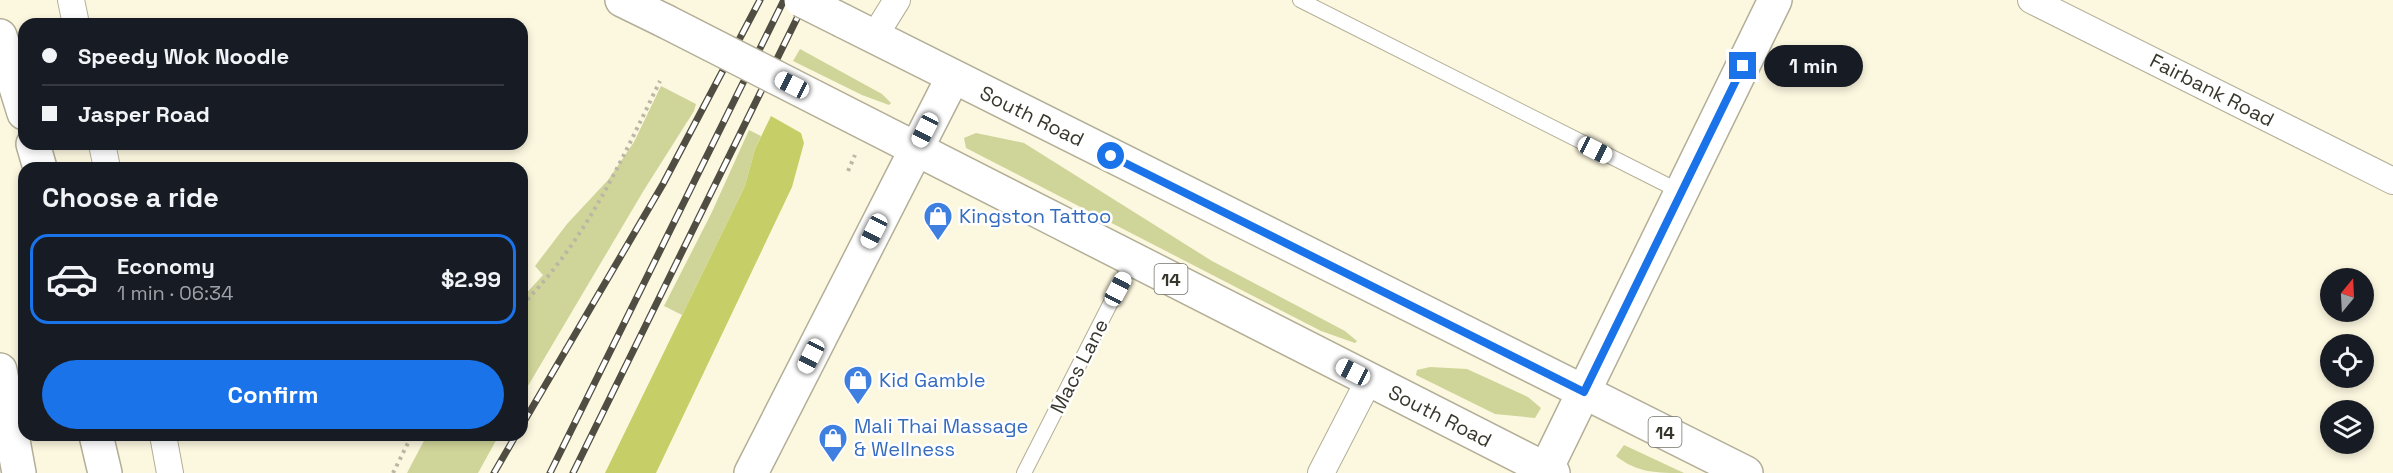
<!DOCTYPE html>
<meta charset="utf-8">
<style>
body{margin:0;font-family:"Space Grotesk",sans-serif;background:#242831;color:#f1f3f6;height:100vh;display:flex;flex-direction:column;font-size:22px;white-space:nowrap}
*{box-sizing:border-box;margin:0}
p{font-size:20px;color:#9ea1a6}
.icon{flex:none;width:33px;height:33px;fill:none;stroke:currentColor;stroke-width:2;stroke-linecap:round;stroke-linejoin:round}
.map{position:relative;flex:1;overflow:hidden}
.details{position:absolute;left:18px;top:162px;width:510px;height:279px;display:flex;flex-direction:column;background:#171b24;border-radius:18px;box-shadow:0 3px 9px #0003}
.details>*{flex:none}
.hud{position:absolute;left:18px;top:18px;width:510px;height:132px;border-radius:18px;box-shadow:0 3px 9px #0003;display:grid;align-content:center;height:132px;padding:0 24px;background:#171b24}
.needle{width:39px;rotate:18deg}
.buttons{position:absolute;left:2320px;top:268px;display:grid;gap:12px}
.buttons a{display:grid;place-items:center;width:54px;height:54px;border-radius:50%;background:#171b24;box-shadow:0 3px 9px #0003;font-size:30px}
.end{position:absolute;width:27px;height:27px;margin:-14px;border:8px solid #1a73e8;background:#fff;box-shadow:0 0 0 3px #fff}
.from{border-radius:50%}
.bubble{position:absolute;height:42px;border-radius:21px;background:#171b24;box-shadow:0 3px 9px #0003;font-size:20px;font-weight:600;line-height:42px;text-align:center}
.car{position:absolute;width:18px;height:36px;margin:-18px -9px;border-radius:8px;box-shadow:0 0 4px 2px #0007;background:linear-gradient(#fff 24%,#345 0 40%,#fff 0 76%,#345 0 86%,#fff 0)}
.hud b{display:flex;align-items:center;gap:21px;height:57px;font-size:22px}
.hud b+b{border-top:2px solid #363941}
.hud i{width:15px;height:15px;background:#f1f3f6}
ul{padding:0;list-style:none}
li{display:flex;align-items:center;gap:18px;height:90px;margin:0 12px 9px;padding:0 12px;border:3px solid transparent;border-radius:18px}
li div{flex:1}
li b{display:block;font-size:22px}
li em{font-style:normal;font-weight:600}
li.selected{border-color:#1a73e8}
li>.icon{width:54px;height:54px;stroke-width:1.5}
h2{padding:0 24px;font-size:27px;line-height:72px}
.action{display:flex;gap:12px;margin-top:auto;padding:12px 24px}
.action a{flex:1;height:69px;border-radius:36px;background:#1a73e8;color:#fff;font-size:24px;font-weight:600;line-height:69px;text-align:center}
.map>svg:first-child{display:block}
.green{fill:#cfd599}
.forest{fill:#c6ce67}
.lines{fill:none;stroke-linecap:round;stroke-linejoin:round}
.lane-casing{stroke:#b3ae97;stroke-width:16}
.street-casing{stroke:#b3ae97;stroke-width:28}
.secondary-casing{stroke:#b3ae97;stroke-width:36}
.highway-casing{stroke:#b3ae97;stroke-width:36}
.path{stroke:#bbb7a4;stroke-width:4;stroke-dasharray:3 4.5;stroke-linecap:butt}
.lane{stroke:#fff;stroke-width:14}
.street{stroke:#fff;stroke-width:26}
.secondary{stroke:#fff;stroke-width:33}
.highway{stroke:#fff;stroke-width:33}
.rail-casing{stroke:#504e43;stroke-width:7}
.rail{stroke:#fff;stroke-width:4.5;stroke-dasharray:14;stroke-linecap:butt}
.highway-bridge-casing{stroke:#b3ae97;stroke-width:36;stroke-linecap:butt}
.highway-bridge{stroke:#fff;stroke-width:33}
.route{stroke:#1a73e8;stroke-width:8}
.labels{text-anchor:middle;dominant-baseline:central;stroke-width:5;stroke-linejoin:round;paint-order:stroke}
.shield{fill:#fff;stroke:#74736c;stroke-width:1.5}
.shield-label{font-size:18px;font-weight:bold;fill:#38372d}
.street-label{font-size:20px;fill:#38372d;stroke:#fff}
.shop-label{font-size:20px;fill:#366cbe;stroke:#fff;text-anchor:start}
</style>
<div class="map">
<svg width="2393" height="473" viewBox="0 0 2393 473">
<rect width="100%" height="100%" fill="#fcf7df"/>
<g class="green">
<polygon points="800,49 882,94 891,103 889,105 862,95 793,61"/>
<polygon points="661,86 696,104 694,111 644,190 522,396 522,298 543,275 535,266 567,224 608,180 634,142"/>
<polygon points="749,130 761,136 755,149 745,186 682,315 664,306 711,214"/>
<polygon points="976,133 1024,143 1212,261 1345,331 1357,341 1355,343 1321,331 966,148 964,138"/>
<polygon points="1430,367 1467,369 1528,397 1541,408 1535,418 1495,414 1416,375 1417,370"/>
<polygon points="427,435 499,435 478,473 407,473"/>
<path d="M1624,445L1684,473C1657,473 1637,473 1616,456Z"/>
</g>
<polygon class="forest" points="771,116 801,133 804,143 792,187 656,473 605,473 745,186 755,149"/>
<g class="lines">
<g class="lane-casing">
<g id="lane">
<polyline points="1300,0 1683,193"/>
<polyline points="1024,473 1133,259"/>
</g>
</g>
<g class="street-casing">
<g id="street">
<polyline points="71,0 76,24"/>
<polyline points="2031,0 2393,181"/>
<polyline points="874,37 897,0"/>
<polyline points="102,144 107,168"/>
<polyline points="163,435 170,473"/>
<polyline points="1321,473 1369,380"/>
</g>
</g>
<g class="secondary-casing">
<g id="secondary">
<polyline points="1546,469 1775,0"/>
<polyline points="751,473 953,77"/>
</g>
</g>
<g class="highway-casing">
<g id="highway">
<polyline points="622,0 665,21"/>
<polyline points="843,21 1746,473"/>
<polyline points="0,36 24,113"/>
<polyline points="775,77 1553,473"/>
<polyline points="33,144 40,168"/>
<polyline points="0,370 19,473"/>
<polyline points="96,435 105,473"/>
</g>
</g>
<g class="path">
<polyline points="848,171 855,155"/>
<path d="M522,305C587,239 620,163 660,81"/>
<polyline points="393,473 412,435"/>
</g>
<use href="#lane" class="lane"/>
<use href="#street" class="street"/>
<use href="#secondary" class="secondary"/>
<use href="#highway" class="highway"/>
<g class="rail-casing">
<g id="rail">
<polyline points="522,425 663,184 760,0"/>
<polyline points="494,473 516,435"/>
<polyline points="550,473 784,0"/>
<polyline points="573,473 806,0"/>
</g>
</g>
<use href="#rail" class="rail"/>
<g class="highway-bridge-casing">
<g id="highway-bridge">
<polyline points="801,0 843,21"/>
<polyline points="665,21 775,77"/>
</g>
</g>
<use href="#highway-bridge" class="highway-bridge"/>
</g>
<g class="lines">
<polyline class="route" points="1111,156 1584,392 1743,66"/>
</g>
<defs>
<g id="shop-pin" transform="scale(1.5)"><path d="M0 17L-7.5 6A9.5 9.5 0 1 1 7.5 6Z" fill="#3f7fe0" stroke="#fff"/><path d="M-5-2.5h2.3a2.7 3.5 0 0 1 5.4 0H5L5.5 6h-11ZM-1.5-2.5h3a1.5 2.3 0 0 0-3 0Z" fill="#fff"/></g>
</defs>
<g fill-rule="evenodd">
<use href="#shop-pin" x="938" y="216"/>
<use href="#shop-pin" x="858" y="380"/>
<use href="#shop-pin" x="833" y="438"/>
</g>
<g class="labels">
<g class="shield">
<rect x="1154.5" y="264" width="33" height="30" rx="4.5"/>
<rect x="1648.5" y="417" width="33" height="30" rx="4.5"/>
</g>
<g class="shield-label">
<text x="1171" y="279">14</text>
<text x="1665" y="432">14</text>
</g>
<g class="street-label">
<text transform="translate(2212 90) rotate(27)">Fairbank Road</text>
<text transform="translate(1032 116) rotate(26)">South Road</text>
<text transform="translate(1079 366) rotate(-63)">Macs Lane</text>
<text transform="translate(1440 416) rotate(27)">South Road</text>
</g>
<g class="shop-label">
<text x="959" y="216">Kingston Tattoo</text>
<text x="879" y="380">Kid Gamble</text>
<text x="854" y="426">Mali Thai Massage<tspan x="854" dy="23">&amp; Wellness</tspan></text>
</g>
</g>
</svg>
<div class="buttons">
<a><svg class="needle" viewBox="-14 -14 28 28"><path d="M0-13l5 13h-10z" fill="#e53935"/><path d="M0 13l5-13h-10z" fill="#9ea1a6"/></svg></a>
<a><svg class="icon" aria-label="locate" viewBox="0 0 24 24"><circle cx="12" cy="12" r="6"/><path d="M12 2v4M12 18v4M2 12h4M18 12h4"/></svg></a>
<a><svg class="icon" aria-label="layers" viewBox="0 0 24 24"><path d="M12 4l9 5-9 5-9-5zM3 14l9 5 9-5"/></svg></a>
</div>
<i class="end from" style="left:1111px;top:156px"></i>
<i class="end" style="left:1743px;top:66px"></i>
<div class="bubble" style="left:1764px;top:45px;width:99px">1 min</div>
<i class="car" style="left:792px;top:85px;rotate:297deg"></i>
<i class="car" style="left:925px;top:130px;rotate:207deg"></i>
<i class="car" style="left:1595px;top:150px;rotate:117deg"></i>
<i class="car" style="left:874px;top:231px;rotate:207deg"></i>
<i class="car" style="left:1118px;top:289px;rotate:28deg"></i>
<i class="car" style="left:811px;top:356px;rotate:207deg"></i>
<i class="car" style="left:1353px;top:372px;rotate:297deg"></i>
<div class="hud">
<b><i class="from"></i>Speedy Wok Noodle</b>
<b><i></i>Jasper Road</b>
</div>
<section class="details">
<h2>Choose a ride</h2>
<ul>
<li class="selected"><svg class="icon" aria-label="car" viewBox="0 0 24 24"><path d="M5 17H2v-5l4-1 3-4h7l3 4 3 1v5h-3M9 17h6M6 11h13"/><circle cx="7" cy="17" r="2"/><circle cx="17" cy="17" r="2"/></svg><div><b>Economy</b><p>1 min · 06:34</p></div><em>$2.99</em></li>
</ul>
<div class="action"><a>Confirm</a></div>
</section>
</div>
